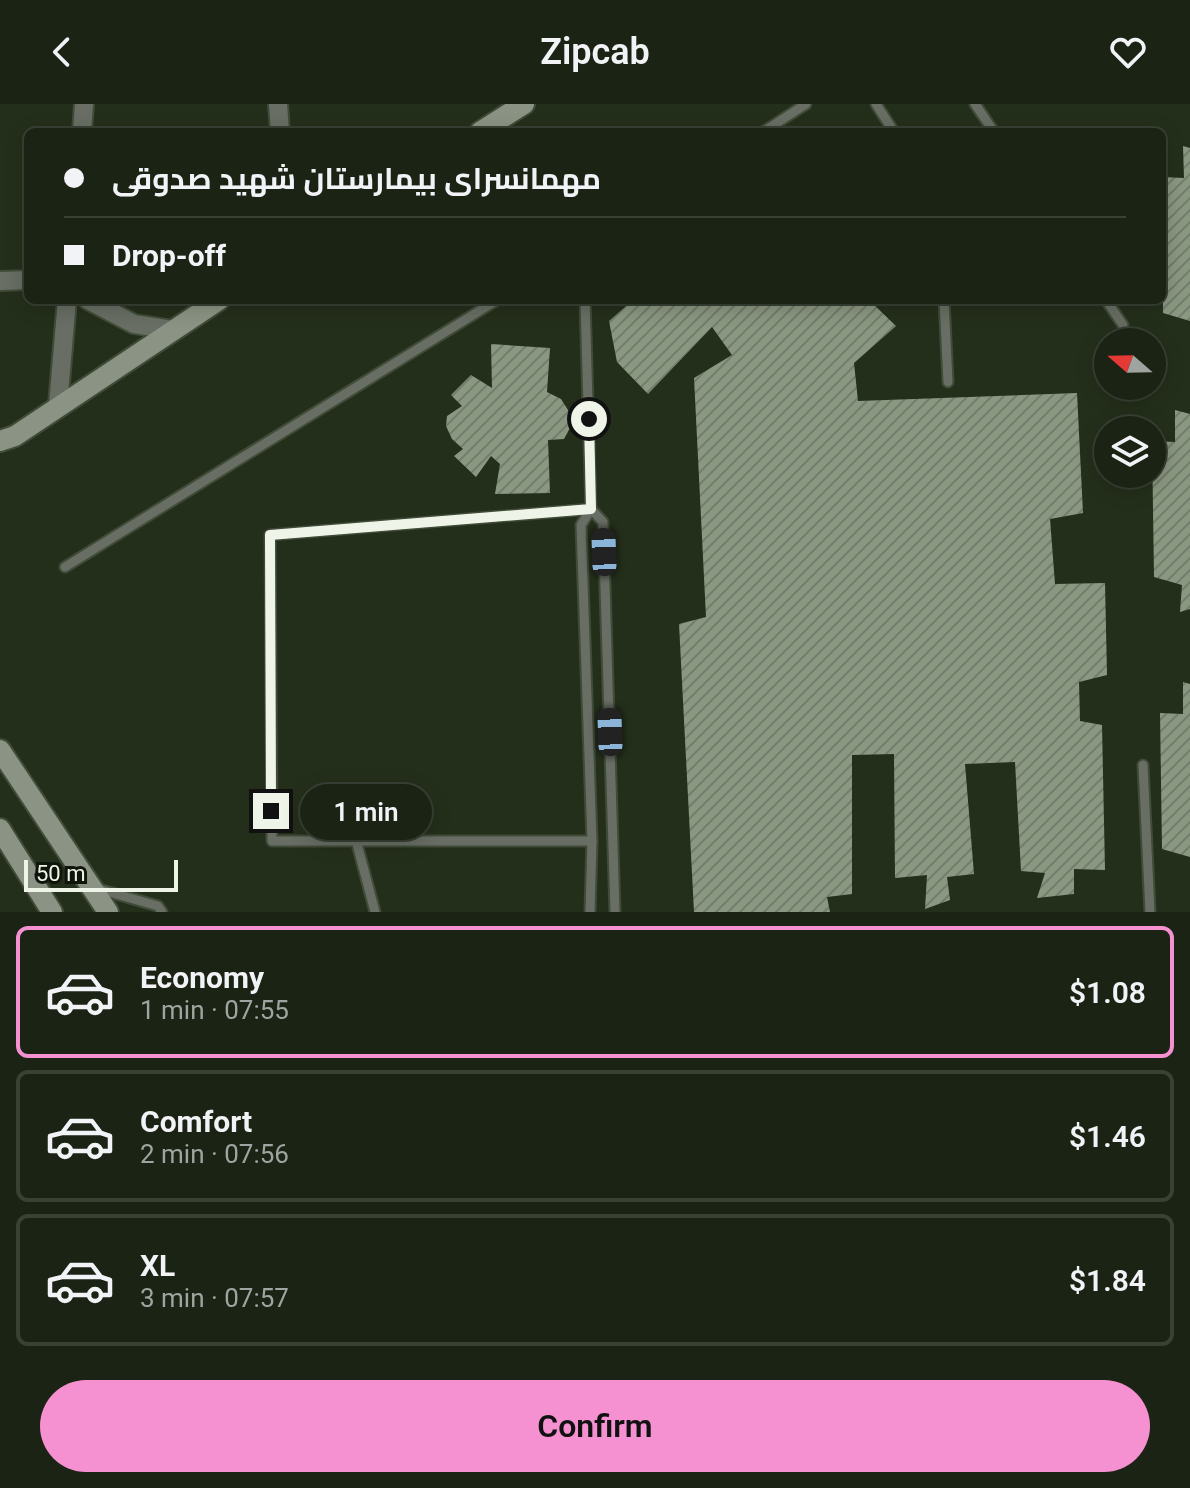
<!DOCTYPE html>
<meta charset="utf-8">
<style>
body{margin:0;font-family:Roboto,Cairo,sans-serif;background:#282f22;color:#f1f3f6;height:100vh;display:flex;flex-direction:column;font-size:30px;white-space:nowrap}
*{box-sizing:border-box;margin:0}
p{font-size:26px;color:#a0a4a0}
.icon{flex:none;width:44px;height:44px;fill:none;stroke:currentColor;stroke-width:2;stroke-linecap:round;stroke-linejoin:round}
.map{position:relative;height:808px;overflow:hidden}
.details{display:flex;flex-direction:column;background:#1b2314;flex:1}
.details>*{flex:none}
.banner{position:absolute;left:24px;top:24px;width:1142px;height:176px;border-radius:12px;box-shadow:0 4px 20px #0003,0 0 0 2px #394034;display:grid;align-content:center;height:176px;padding:0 40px;background:#1b2314}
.needle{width:52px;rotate:290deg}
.fabs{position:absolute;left:1094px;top:224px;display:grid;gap:16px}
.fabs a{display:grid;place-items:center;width:72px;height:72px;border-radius:50%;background:#1b2314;box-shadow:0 4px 20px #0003,0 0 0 2px #394034;font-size:40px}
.scale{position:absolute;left:24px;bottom:20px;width:154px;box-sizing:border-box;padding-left:8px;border:4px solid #eef5e8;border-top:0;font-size:22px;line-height:28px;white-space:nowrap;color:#eef5e8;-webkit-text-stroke:6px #10150c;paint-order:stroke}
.end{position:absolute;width:36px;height:36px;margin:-18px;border:10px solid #eef5e8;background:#111;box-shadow:0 0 0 4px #111}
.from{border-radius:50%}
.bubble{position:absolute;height:56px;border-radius:28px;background:#1b2314;box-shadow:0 4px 20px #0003,0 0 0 2px #394034;font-size:26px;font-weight:600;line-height:56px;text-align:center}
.car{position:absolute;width:24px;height:48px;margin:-24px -12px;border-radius:10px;box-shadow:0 0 6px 2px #0007;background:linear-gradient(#222 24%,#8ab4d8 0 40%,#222 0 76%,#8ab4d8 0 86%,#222 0)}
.banner b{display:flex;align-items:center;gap:28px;height:76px;font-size:30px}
.banner b+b{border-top:2px solid #394034}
.banner i{width:20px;height:20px;background:#f1f3f6}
ul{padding:14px 0 0;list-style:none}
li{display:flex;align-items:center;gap:24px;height:132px;margin:0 16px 12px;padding:0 24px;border:4px solid #394034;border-radius:12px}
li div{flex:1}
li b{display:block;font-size:30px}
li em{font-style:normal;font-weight:600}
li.active{border-color:#f590d1}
li>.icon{width:72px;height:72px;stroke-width:1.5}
.primary-button{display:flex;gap:16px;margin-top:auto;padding:16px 40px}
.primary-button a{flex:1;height:92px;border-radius:48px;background:#f590d1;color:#111;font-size:32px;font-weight:600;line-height:92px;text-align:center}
header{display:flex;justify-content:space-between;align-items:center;height:104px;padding:0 40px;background:#1b2314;font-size:36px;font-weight:600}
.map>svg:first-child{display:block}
.building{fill:url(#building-hatch)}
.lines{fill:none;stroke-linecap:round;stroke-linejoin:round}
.lane-casing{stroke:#404b38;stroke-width:13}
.street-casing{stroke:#404b38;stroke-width:22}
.secondary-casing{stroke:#404b38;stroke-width:24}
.lane{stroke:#686e64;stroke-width:9}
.street{stroke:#686e64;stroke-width:18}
.secondary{stroke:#8b9484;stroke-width:20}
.route{stroke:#eef5e8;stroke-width:10}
</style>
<header><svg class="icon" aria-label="back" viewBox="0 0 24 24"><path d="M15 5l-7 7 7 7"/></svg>Zipcab<svg class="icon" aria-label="heart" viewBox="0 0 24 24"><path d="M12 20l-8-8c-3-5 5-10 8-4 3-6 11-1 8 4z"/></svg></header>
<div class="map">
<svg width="1190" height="808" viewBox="0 0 1190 808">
<defs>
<pattern id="building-hatch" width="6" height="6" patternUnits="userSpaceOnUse" patternTransform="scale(2)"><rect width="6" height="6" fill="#8b9881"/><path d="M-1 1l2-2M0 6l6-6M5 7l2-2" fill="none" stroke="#737d6c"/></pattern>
</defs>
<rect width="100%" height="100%" fill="#242f1b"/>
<g class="building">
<polygon points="1183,42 1190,44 1190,217 1163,209 1162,73 1184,74"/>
<polygon points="633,196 869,196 896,222 854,259 858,297 1077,289 1083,409 1050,415 1055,480 1105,479 1107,571 1079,578 1080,617 1102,621 1105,766 1074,765 1074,790 1037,794 1045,769 1021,767 1015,658 965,660 974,770 947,773 950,796 925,805 927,771 895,774 894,650 852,651 852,790 827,793 830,808 694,808 679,520 706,513 694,274 732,251 712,223 648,290 617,258 609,217"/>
<polygon points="491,240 550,244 547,288 561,295 568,306 571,322 564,335 548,336 550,389 495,390 500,360 491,352 476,373 454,352 463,345 452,335 446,322 447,312 462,302 451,291 471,271 492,284"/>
<polygon points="1175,306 1190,310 1190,505 1180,508 1182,481 1154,473 1152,337 1175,338"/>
<polygon points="1183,578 1190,580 1190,753 1162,745 1160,609 1183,610"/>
</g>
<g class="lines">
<g class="lane-casing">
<g id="lane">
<polyline points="876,0 894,28"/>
<polyline points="975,0 994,28"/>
<polyline points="763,28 806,0"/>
<polyline points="585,196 591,405 581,421 592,737 590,808"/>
<polyline points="944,196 948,278"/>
<polyline points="1106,196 1123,221"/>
<polyline points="591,405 270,431 272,737 592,737"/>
<polyline points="591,405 603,418 615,808"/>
<polyline points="65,463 497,196"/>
<polyline points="1143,661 1150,808"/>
<polyline points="356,736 375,808"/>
<polyline points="95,784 158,802 162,808"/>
</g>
</g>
<g class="street-casing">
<g id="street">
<polyline points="278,0 280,28"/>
<polyline points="82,28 84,0"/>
<polyline points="0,177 28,176"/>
<polyline points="88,196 134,220 173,226"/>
<polyline points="58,301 67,196"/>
</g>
</g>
<g class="secondary-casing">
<g id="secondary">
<polyline points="480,28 524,0"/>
<polyline points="0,337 15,332 219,196"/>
<polyline points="0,646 108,808"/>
<polyline points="0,725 52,808"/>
</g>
</g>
<use href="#lane" class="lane"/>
<use href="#street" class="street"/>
<use href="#secondary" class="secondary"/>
</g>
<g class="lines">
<polyline class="route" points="271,707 270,431 591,405 589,315"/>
</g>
</svg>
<div class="fabs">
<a><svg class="needle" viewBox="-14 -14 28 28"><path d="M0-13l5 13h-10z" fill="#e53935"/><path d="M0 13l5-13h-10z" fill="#a0a4a0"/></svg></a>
<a><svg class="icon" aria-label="layers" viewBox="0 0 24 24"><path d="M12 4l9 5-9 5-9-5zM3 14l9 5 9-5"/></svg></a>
</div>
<div class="scale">50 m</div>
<i class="end from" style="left:589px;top:315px"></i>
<i class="end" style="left:271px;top:707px"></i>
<div class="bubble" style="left:300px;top:680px;width:132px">1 min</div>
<i class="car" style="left:604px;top:448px;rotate:358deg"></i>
<i class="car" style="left:610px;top:628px;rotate:358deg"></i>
<div class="banner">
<b><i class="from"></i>مهمانسرای بیمارستان شهید صدوقی</b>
<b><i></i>Drop-off</b>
</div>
</div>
<section class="details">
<ul>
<li class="active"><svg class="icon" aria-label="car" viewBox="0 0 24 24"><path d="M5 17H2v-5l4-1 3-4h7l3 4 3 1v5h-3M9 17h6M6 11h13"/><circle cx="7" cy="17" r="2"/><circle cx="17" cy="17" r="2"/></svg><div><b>Economy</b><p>1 min · 07:55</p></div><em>$1.08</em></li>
<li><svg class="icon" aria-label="car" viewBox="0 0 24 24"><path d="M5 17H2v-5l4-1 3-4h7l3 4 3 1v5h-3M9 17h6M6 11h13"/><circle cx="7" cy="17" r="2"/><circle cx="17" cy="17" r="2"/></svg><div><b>Comfort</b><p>2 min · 07:56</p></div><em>$1.46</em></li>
<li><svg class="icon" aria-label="car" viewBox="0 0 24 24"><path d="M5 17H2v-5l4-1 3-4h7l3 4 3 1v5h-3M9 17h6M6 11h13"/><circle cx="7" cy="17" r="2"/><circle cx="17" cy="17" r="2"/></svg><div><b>XL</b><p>3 min · 07:57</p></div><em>$1.84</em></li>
</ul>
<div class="primary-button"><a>Confirm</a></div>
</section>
